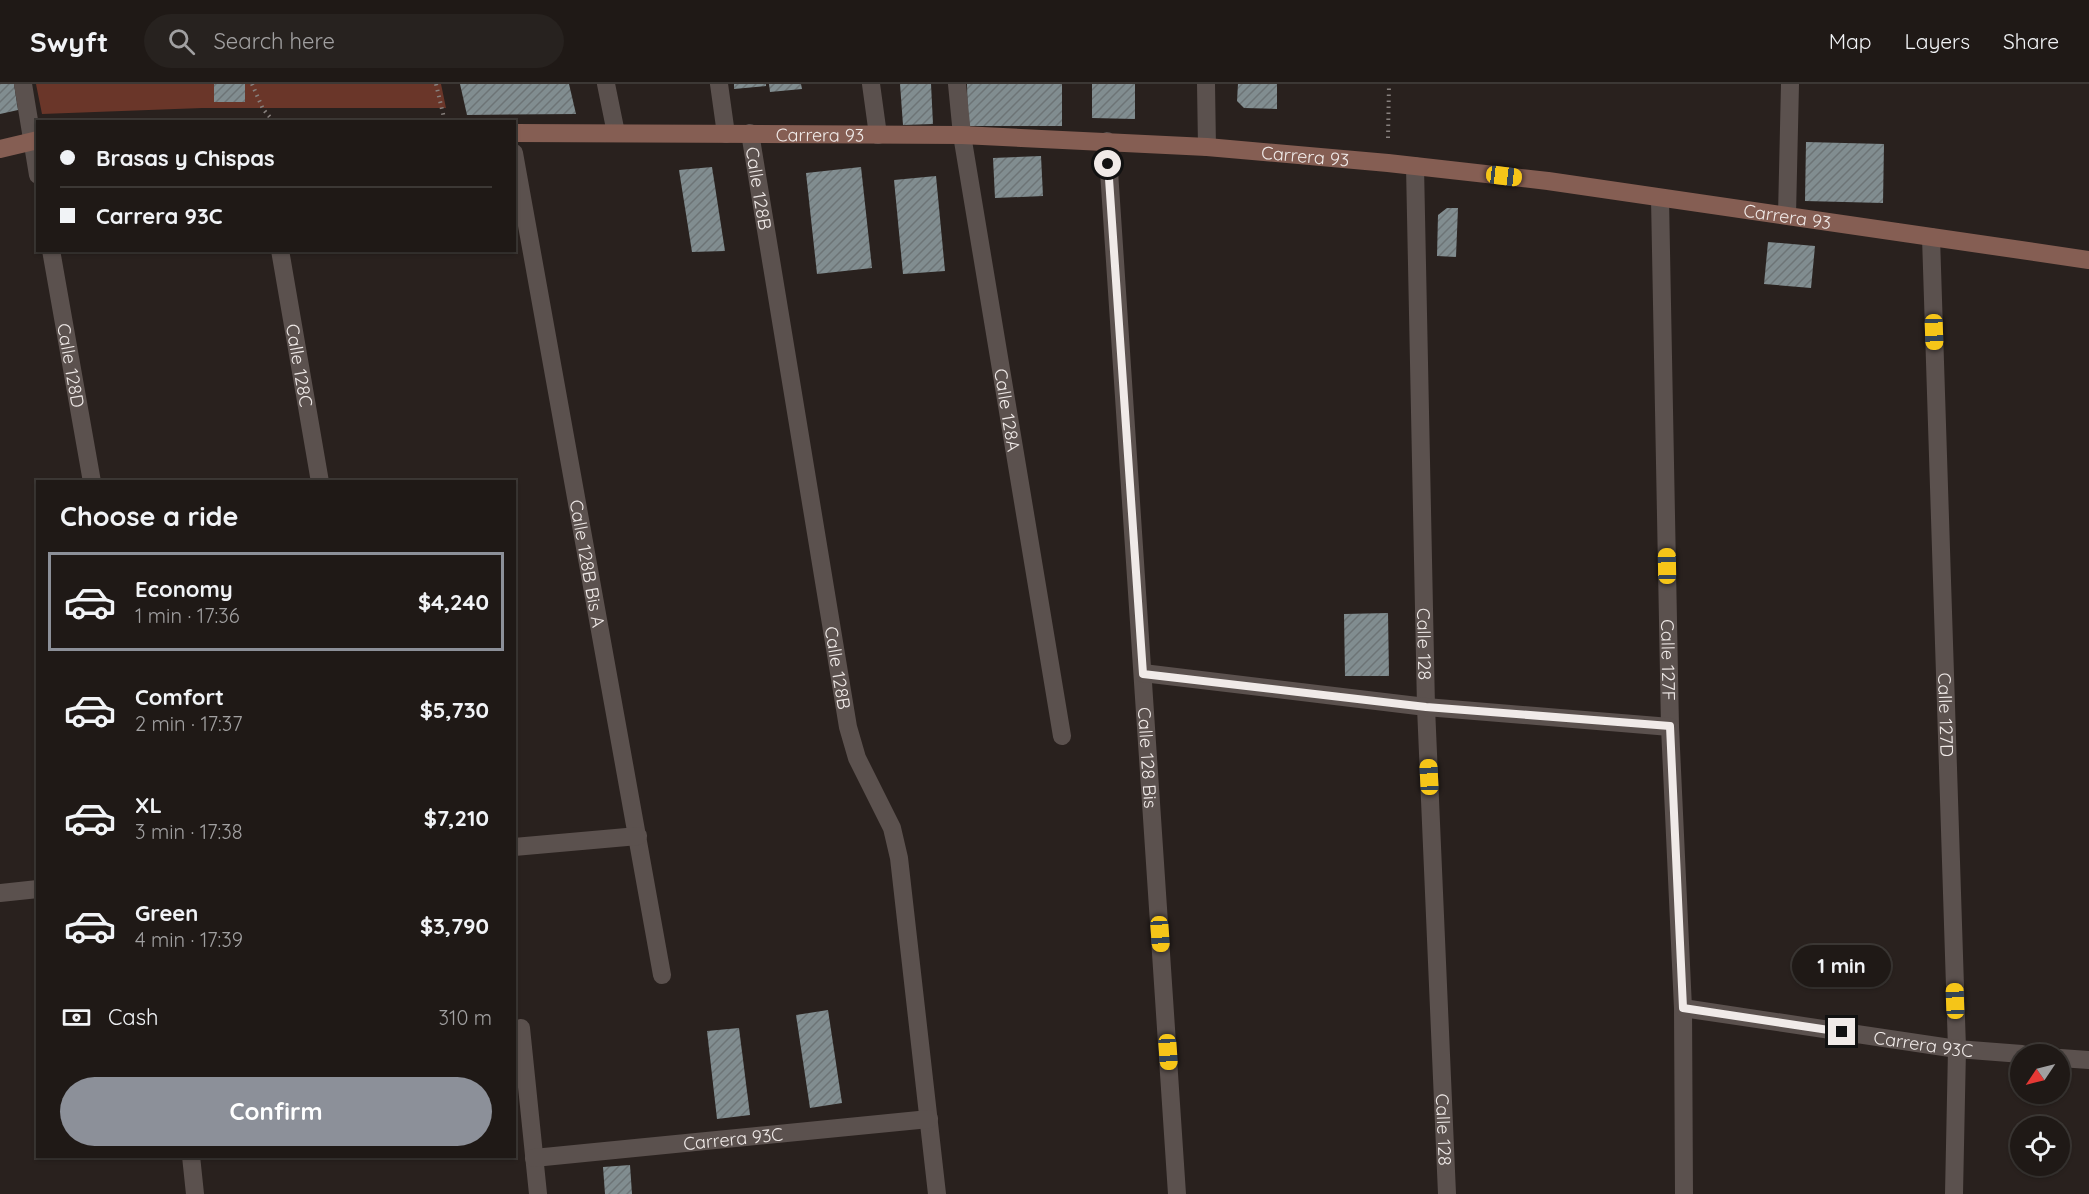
<!DOCTYPE html>
<meta charset="utf-8">
<style>
body{margin:0;font-family:Quicksand,sans-serif;background:#27221f;color:#f1f3f6;height:100vh;display:flex;flex-direction:column;font-size:22px;white-space:nowrap}
*{box-sizing:border-box;margin:0}
p{font-size:20px;color:#a1a0a1}
.icon{flex:none;width:33px;height:33px;fill:none;stroke:currentColor;stroke-width:2;stroke-linecap:round;stroke-linejoin:round}
.map{position:relative;flex:1;overflow:hidden}
.drawer{position:absolute;left:36px;top:396px;width:480px;height:678px;display:flex;flex-direction:column;background:#1f1916;border-radius:0px;box-shadow:0 2px 4px #0004,0 0 0 2px #3c3835}
.drawer>*{flex:none}
.guide{position:absolute;left:36px;top:36px;width:480px;height:132px;border-radius:0px;box-shadow:0 2px 4px #0004,0 0 0 2px #3c3835;display:grid;align-content:center;height:132px;padding:0 24px;background:#1f1916}
.needle{width:39px;rotate:235deg}
.tools{position:absolute;left:2010px;top:960px;display:grid;gap:12px}
.tools a{display:grid;place-items:center;width:60px;height:60px;border-radius:50%;background:#1f1916;box-shadow:0 2px 4px #0004,0 0 0 2px #3c3835;font-size:30px}
.end{position:absolute;width:27px;height:27px;margin:-14px;border:8px solid #f0eae8;background:#111;box-shadow:0 0 0 3px #111}
.from{border-radius:50%}
.bubble{position:absolute;height:42px;border-radius:21px;background:#1f1916;box-shadow:0 2px 4px #0004,0 0 0 2px #3c3835;font-size:20px;font-weight:700;line-height:42px;text-align:center}
.car{position:absolute;width:18px;height:36px;margin:-18px -9px;border-radius:8px;box-shadow:0 0 4px 2px #0007;background:linear-gradient(#f5c518 24%,#345 0 40%,#f5c518 0 76%,#345 0 86%,#f5c518 0)}
.guide b{display:flex;align-items:center;gap:21px;height:57px;font-size:22px}
.guide b+b{border-top:2px solid #3c3835}
.guide i{width:15px;height:15px;background:#f1f3f6}
ul{padding:0;list-style:none}
li{display:flex;align-items:center;gap:18px;height:99px;margin:0 12px 9px;padding:0 12px;border:3px solid transparent;border-radius:0px}
li div{flex:1}
li b{display:block;font-size:22px}
li em{font-style:normal;font-weight:700}
li.current{border-color:#8c9099}
li>.icon{width:54px;height:54px;stroke-width:1.5}
h2{padding:0 24px;font-size:27px;line-height:72px}
.pay{display:flex;align-items:center;gap:15px;height:66px;padding:0 24px;font-size:22px}
.pay p{margin-inline-start:auto}
.primary-button{display:flex;gap:12px;margin-top:auto;padding:12px 24px}
.primary-button a{flex:1;height:69px;border-radius:36px;background:#8c9099;color:#fff;font-size:24px;font-weight:700;line-height:69px;text-align:center}
header{display:flex;align-items:center;gap:36px;box-sizing:border-box;height:84px;padding:0 30px;background:#1f1916;border-bottom:2px solid #3c3835}
header strong{font-size:28px}
nav{display:flex;gap:33px;margin-inline-start:auto;font-size:21px}
.search{width:420px;height:54px;background:#27221f;display:flex;align-items:center;gap:15px;box-sizing:border-box;padding:0 21px;border-radius:33px;color:#a1a0a1;font-size:22px}
.map>svg:first-child{display:block}
.park{fill:#6a3629}
.building{fill:url(#building-hatch)}
.lines{fill:none;stroke-linecap:round;stroke-linejoin:round}
.path{stroke:#88817e;stroke-width:4;stroke-dasharray:1.5 4.5;stroke-linecap:butt}
.street{stroke:#5b514e;stroke-width:18}
.secondary{stroke:#855e53;stroke-width:18}
.route{stroke:#f0eae8;stroke-width:8}
.labels{text-anchor:middle;dominant-baseline:central;stroke-width:6;stroke-linejoin:round;paint-order:stroke}
.street-label{font-size:18px;fill:#f0eae8;stroke:#0f0b0a}
</style>
<header>
<strong>Swyft</strong>
<div class="search"><svg class="icon" aria-label="search" viewBox="0 0 24 24"><circle cx="10" cy="10" r="6"/><path d="M15 15l6 6"/></svg>Search here</div>
<nav><a>Map</a><a>Layers</a><a>Share</a></nav>
</header>
<div class="map">
<svg width="2089" height="1110" viewBox="0 0 2089 1110">
<defs>
<pattern id="building-hatch" width="6" height="6" patternUnits="userSpaceOnUse" patternTransform="scale(1.5)"><rect width="6" height="6" fill="#818d90"/><path d="M-1 1l2-2M0 6l6-6M5 7l2-2" fill="none" stroke="#6d7476"/></pattern>
</defs>
<rect width="100%" height="100%" fill="#29211e"/>
<polygon class="park" points="36,0 441,0 446,24 202,24 42,30"/>
<g class="building">
<polygon points="0,0 14,0 18,26 0,30"/>
<rect x="214" y="0" width="31" height="18"/>
<polygon points="460,0 569,0 576,30 467,31"/>
<polygon points="734,0 766,0 766,2 734,5"/>
<polygon points="769,0 801,0 802,5 770,8"/>
<polygon points="900,0 931,0 933,40 903,41"/>
<polygon points="967,0 1062,0 1062,42 968,42"/>
<polygon points="1092,0 1135,0 1135,35 1092,34"/>
<polygon points="1238,0 1277,0 1277,25 1244,24 1237,17"/>
<polygon points="1806,58 1884,60 1883,119 1805,117"/>
<polygon points="1041,72 1043,112 995,114 993,74"/>
<polygon points="712,83 725,167 692,168 679,86"/>
<polygon points="861,83 872,184 817,190 806,89"/>
<polygon points="936,92 945,187 903,190 894,96"/>
<polygon points="1447,124 1458,124 1456,173 1437,172 1438,131"/>
<polygon points="1768,158 1815,162 1811,204 1764,200"/>
<polygon points="1388,529 1389,592 1345,592 1344,530"/>
<polygon points="828,926 842,1019 810,1024 796,931"/>
<polygon points="739,944 750,1031 717,1035 707,947"/>
<polygon points="630,1081 632,1110 605,1110 603,1083"/>
</g>
<g class="lines">
<g class="path">
<polyline points="252,0 263,25 274,38"/>
<polyline points="436,0 445,38"/>
<polyline points="1388,54 1389,0"/>
</g>
<g class="street">
<polyline points="23,0 38,91"/>
<polyline points="606,0 616,49"/>
<polyline points="719,0 726,50"/>
<polyline points="871,0 878,51"/>
<path id="s1" d="M957,0L962,51L1062,652"/>
<polyline points="1206,0 1207,63"/>
<path id="s2" d="M750,49L848,643L857,674L892,744L899,774L937,1110"/>
<path id="s3" d="M1107,57L1177,1110"/>
<path id="s4" d="M514,69L662,891"/>
<path id="s5" d="M1415,82L1426,623L1447,1110"/>
<path id="s6" d="M1660,114L1670,643L1683,924L1684,1110"/>
<polyline points="1787,131 1790,0"/>
<path id="s7" d="M1931,153L1957,965L1954,1110"/>
<path id="s8" d="M51,166L92,398"/>
<path id="s9" d="M280,166L320,398"/>
<polyline points="1143,589 1426,623 1670,643"/>
<polyline points="514,763 638,752"/>
<polyline points="0,809 38,805"/>
<path id="s10" d="M1683,924L1957,965L2022,970"/>
<polyline points="521,944 538,1110"/>
<polyline points="2060,974 2089,976"/>
<polyline points="191,1072 195,1110"/>
<path id="s11" d="M534,1074L929,1035"/>
</g>
<g class="secondary">
<path id="s12" d="M514,49L962,51L1207,63L1388,79L1548,97L2089,176"/>
<polyline points="0,65 38,56"/>
</g>
</g>
<g class="lines">
<polyline class="route" points="1108,80 1143,590 1426,623 1670,642 1683,924 1842,948"/>
</g>
<g class="labels">
<g class="street-label">
<text stroke="none"><textPath href="#s12" startOffset="306">Carrera 93</textPath></text>
<text stroke="none"><textPath href="#s12" startOffset="792">Carrera 93</textPath></text>
<text stroke="none"><textPath href="#s2" startOffset="56">Calle 128B</textPath></text>
<text stroke="none"><textPath href="#s12" startOffset="1278">Carrera 93</textPath></text>
<text stroke="none"><textPath href="#s8" startOffset="117">Calle 128D</textPath></text>
<text stroke="none"><textPath href="#s9" startOffset="117">Calle 128C</textPath></text>
<text stroke="none"><textPath href="#s1" startOffset="330">Calle 128A</textPath></text>
<text stroke="none"><textPath href="#s4" startOffset="417">Calle 128B Bis A</textPath></text>
<text stroke="none"><textPath href="#s5" startOffset="478">Calle 128</textPath></text>
<text stroke="none"><textPath href="#s6" startOffset="462">Calle 127F</textPath></text>
<text stroke="none"><textPath href="#s2" startOffset="542">Calle 128B</textPath></text>
<text stroke="none"><textPath href="#s7" startOffset="478">Calle 127D</textPath></text>
<text stroke="none"><textPath href="#s3" startOffset="618">Calle 128 Bis</textPath></text>
<text stroke="none"><textPath href="#s10" startOffset="243">Carrera 93C</textPath></text>
<text stroke="none"><textPath href="#s5" startOffset="964">Calle 128</textPath></text>
<text stroke="none"><textPath href="#s11" startOffset="200">Carrera 93C</textPath></text>
</g>
</g>
</svg>
<div class="tools">
<a><svg class="needle" viewBox="-14 -14 28 28"><path d="M0-13l5 13h-10z" fill="#e53935"/><path d="M0 13l5-13h-10z" fill="#a1a0a1"/></svg></a>
<a><svg class="icon" aria-label="locate" viewBox="0 0 24 24"><circle cx="12" cy="12" r="6"/><path d="M12 2v4M12 18v4M2 12h4M18 12h4"/></svg></a>
</div>
<i class="end from" style="left:1108px;top:80px"></i>
<i class="end" style="left:1842px;top:948px"></i>
<div class="bubble" style="left:1792px;top:861px;width:99px">1 min</div>
<i class="car" style="left:1504px;top:92px;rotate:97deg"></i>
<i class="car" style="left:1934px;top:248px;rotate:178deg"></i>
<i class="car" style="left:1667px;top:482px;rotate:359deg"></i>
<i class="car" style="left:1429px;top:693px;rotate:357deg"></i>
<i class="car" style="left:1160px;top:850px;rotate:176deg"></i>
<i class="car" style="left:1955px;top:917px;rotate:358deg"></i>
<i class="car" style="left:1168px;top:968px;rotate:176deg"></i>
<div class="guide">
<b><i class="from"></i>Brasas y Chispas</b>
<b><i></i>Carrera 93C</b>
</div>
<section class="drawer">
<h2>Choose a ride</h2>
<ul>
<li class="current"><svg class="icon" aria-label="car" viewBox="0 0 24 24"><path d="M5 17H2v-5l4-1 3-4h7l3 4 3 1v5h-3M9 17h6M6 11h13"/><circle cx="7" cy="17" r="2"/><circle cx="17" cy="17" r="2"/></svg><div><b>Economy</b><p>1 min · 17:36</p></div><em>$4,240</em></li>
<li><svg class="icon" aria-label="car" viewBox="0 0 24 24"><path d="M5 17H2v-5l4-1 3-4h7l3 4 3 1v5h-3M9 17h6M6 11h13"/><circle cx="7" cy="17" r="2"/><circle cx="17" cy="17" r="2"/></svg><div><b>Comfort</b><p>2 min · 17:37</p></div><em>$5,730</em></li>
<li><svg class="icon" aria-label="car" viewBox="0 0 24 24"><path d="M5 17H2v-5l4-1 3-4h7l3 4 3 1v5h-3M9 17h6M6 11h13"/><circle cx="7" cy="17" r="2"/><circle cx="17" cy="17" r="2"/></svg><div><b>XL</b><p>3 min · 17:38</p></div><em>$7,210</em></li>
<li><svg class="icon" aria-label="car" viewBox="0 0 24 24"><path d="M5 17H2v-5l4-1 3-4h7l3 4 3 1v5h-3M9 17h6M6 11h13"/><circle cx="7" cy="17" r="2"/><circle cx="17" cy="17" r="2"/></svg><div><b>Green</b><p>4 min · 17:39</p></div><em>$3,790</em></li>
</ul>
<div class="pay"><svg class="icon" aria-label="cash" viewBox="0 0 24 24"><path d="M3 7h18v10H3z"/><circle cx="12" cy="12" r="2"/></svg>Cash<p>310 m</p></div>
<div class="primary-button"><a>Confirm</a></div>
</section>
</div>
